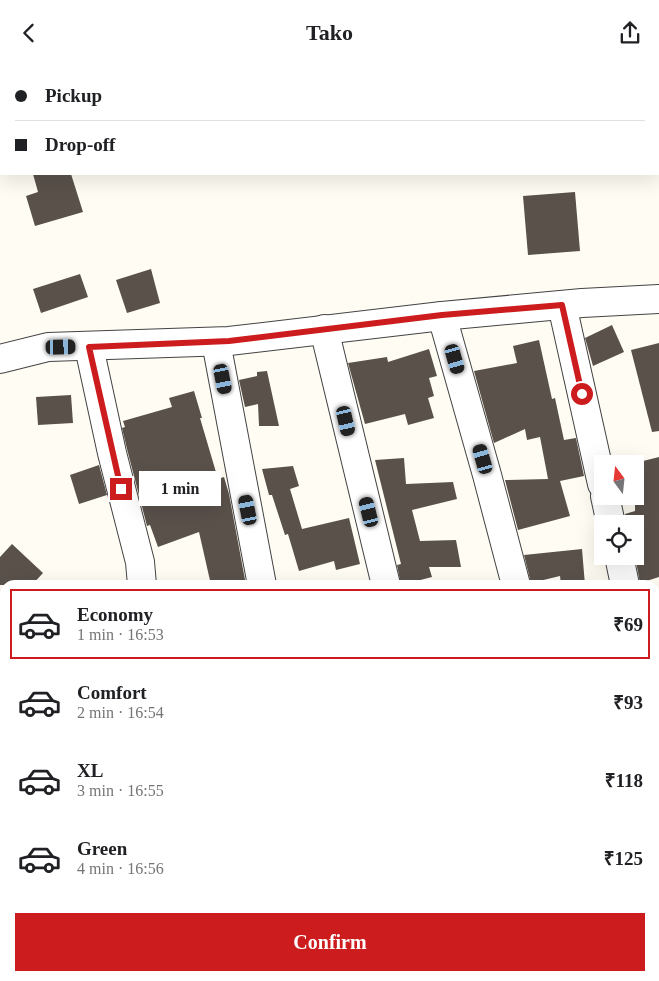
<!DOCTYPE html>
<meta charset="utf-8">
<style>
body{margin:0;font-family:"Times New Roman",serif;background:#f6f6f6;color:#202124;height:100vh;display:flex;flex-direction:column;font-size:19px;white-space:nowrap}
*{box-sizing:border-box;margin:0}
p{font-size:16px;color:#757577}
.icon{flex:none;width:28px;height:28px;fill:none;stroke:currentColor;stroke-width:2;stroke-linecap:round;stroke-linejoin:round}
.map{position:relative;flex:1;overflow:hidden}
.sheet{position:absolute;left:0px;top:515px;width:660px;height:401px;display:flex;flex-direction:column;background:#fff;border-radius:15px 15px 0 0;box-shadow:0 5px 20px #0002}
.sheet>*{flex:none}
.guide{position:absolute;left:0px;top:0px;width:660px;height:110px;box-shadow:0 5px 20px #0002;display:grid;align-content:center;height:110px;padding:0 15px;background:#fff}
.needle{width:32px;rotate:345deg}
.tools{position:absolute;left:594px;top:390px;display:grid;gap:10px}
.tools a{display:grid;place-items:center;width:50px;height:50px;border-radius:0px;background:#fff;box-shadow:0 5px 20px #0002;font-size:25px}
.end{position:absolute;width:22px;height:22px;margin:-11px;border:6px solid #cc1c1e;background:#fff;box-shadow:0 0 0 2px #fff}
.from{border-radius:50%}
.bubble{position:absolute;height:35px;border-radius:0px;background:#fff;box-shadow:0 5px 20px #0002;font-size:16px;font-weight:700;line-height:35px;text-align:center}
.car{position:absolute;width:15px;height:30px;margin:-15px -8px;border-radius:6px;box-shadow:0 0 4px 1px #0007;background:linear-gradient(#222 24%,#8ab4d8 0 40%,#222 0 76%,#8ab4d8 0 86%,#222 0)}
.guide b{display:flex;align-items:center;gap:18px;height:48px;font-size:19px}
.guide b+b{border-top:1px solid #e0e0e0}
.guide i{width:12px;height:12px;background:#202124}
ul{padding:9px 0 0;list-style:none}
li{display:flex;align-items:center;gap:15px;height:70px;margin:0 10px 8px;padding:0 5px;border:2px solid transparent;border-radius:0px}
li div{flex:1}
li b{display:block;font-size:19px}
li em{font-style:normal;font-weight:700}
li.current{border-color:#cc1c1e}
li>.icon{width:45px;height:45px;stroke-width:1.5}
.cta{display:flex;gap:10px;margin-top:auto;padding:10px 15px}
.cta a{flex:1;height:58px;border-radius:0px;background:#cc1c1e;color:#fff;font-size:20px;font-weight:700;line-height:58px;text-align:center}
header{display:flex;justify-content:space-between;align-items:center;height:65px;padding:0 15px;background:#fff;font-size:22px;font-weight:700}
.map>svg:first-child{display:block}
.building{fill:#5a514b}
.lines{fill:none;stroke-linecap:round;stroke-linejoin:round}
.minor-casing{stroke:#434343;stroke-width:30}
.minor{stroke:#fff;stroke-width:28}
.route{stroke:#cc1c1e;stroke-width:6}
</style>
<header><svg class="icon" aria-label="back" viewBox="0 0 24 24"><path d="M15 5l-7 7 7 7"/></svg>Tako<svg class="icon" aria-label="share" viewBox="0 0 24 24"><path d="M12 15V3M7 8l5-5 5 5M5 13v7h14v-7"/></svg></header>
<div class="map">
<svg width="659" height="916" viewBox="0 0 659 916">
<rect width="100%" height="100%" fill="#fffdf3"/>
<g class="building">
<polygon points="33,109 71,109 83,147 35,161 26,131 38,127"/>
<polygon points="575,127 580,186 528,190 523,131"/>
<polygon points="151,204 160,238 127,248 116,215"/>
<polygon points="80,209 88,232 41,248 33,224"/>
<polygon points="612,260 624,287 593,301 585,273"/>
<polygon points="539,275 552,334 555,333 564,375 576,373 584,411 560,416 570,451 518,465 505,415 548,414 540,372 527,375 525,364 494,378 474,306 517,298 513,281"/>
<polygon points="659,278 659,366 652,367 631,285"/>
<polygon points="429,284 437,311 429,313 434,331 428,333 434,353 408,360 405,349 365,359 348,298 387,292 388,297"/>
<polygon points="267,306 279,361 259,361 258,339 245,342 239,315 257,311 257,307"/>
<polygon points="194,326 202,353 200,353 218,414 224,412 229,429 246,520 211,520 199,467 158,482 150,460 147,461 127,384 122,363 125,362 123,356 172,342 169,333"/>
<polygon points="71,330 73,358 38,360 36,332"/>
<polygon points="659,392 659,512 640,518 635,491 635,459 626,459 625,449 635,446 635,398"/>
<polygon points="404,393 406,419 453,417 457,434 412,445 420,476 456,475 461,502 429,502 432,512 401,520 397,500 401,499 375,395"/>
<polygon points="99,400 107,430 79,439 70,410"/>
<polygon points="293,401 299,421 290,424 302,464 349,453 360,499 336,505 334,496 299,506 288,469 285,470 272,430 269,430 262,404"/>
<polygon points="12,479 43,508 32,520 0,520 0,492"/>
<polygon points="582,484 585,520 561,520 560,511 531,518 524,490"/>
</g>
<g class="lines">
<g class="minor-casing">
<g id="minor">
<polyline points="562,240 602,419"/>
<polyline points="442,251 487,410 516,520"/>
<polyline points="324,264 386,520"/>
<polyline points="216,277 262,520"/>
<polyline points="89,282 112,388 140,497 142,520"/>
<polyline points="0,294 48,282 229,276 442,251 582,238 659,234"/>
<polyline points="605,431 611,459"/>
<polyline points="619,491 625,520"/>
<polyline points="0,554 5,558"/>
<polyline points="655,650 659,667"/>
<polyline points="0,673 5,668"/>
<polyline points="655,810 659,809"/>
</g>
</g>
<use href="#minor" class="minor"/>
</g>
<g class="lines">
<polyline class="route" points="121,424 89,282 229,276 442,250 562,240 582,329"/>
</g>
</svg>
<div class="tools">
<a><svg class="needle" viewBox="-14 -14 28 28"><path d="M0-13l5 13h-10z" fill="#e53935"/><path d="M0 13l5-13h-10z" fill="#757577"/></svg></a>
<a><svg class="icon" aria-label="locate" viewBox="0 0 24 24"><circle cx="12" cy="12" r="6"/><path d="M12 2v4M12 18v4M2 12h4M18 12h4"/></svg></a>
</div>
<i class="end from" style="left:582px;top:329px"></i>
<i class="end" style="left:121px;top:424px"></i>
<div class="bubble" style="left:139px;top:406px;width:82px">1 min</div>
<i class="car" style="left:61px;top:282px;rotate:89deg"></i>
<i class="car" style="left:455px;top:294px;rotate:164deg"></i>
<i class="car" style="left:223px;top:314px;rotate:169deg"></i>
<i class="car" style="left:346px;top:356px;rotate:167deg"></i>
<i class="car" style="left:483px;top:394px;rotate:344deg"></i>
<i class="car" style="left:248px;top:445px;rotate:349deg"></i>
<i class="car" style="left:369px;top:447px;rotate:346deg"></i>
<div class="guide">
<b><i class="from"></i>Pickup</b>
<b><i></i>Drop-off</b>
</div>
<section class="sheet">
<ul>
<li class="current"><svg class="icon" aria-label="car" viewBox="0 0 24 24"><path d="M5 17H2v-5l4-1 3-4h7l3 4 3 1v5h-3M9 17h6M6 11h13"/><circle cx="7" cy="17" r="2"/><circle cx="17" cy="17" r="2"/></svg><div><b>Economy</b><p>1 min · 16:53</p></div><em>₹69</em></li>
<li><svg class="icon" aria-label="car" viewBox="0 0 24 24"><path d="M5 17H2v-5l4-1 3-4h7l3 4 3 1v5h-3M9 17h6M6 11h13"/><circle cx="7" cy="17" r="2"/><circle cx="17" cy="17" r="2"/></svg><div><b>Comfort</b><p>2 min · 16:54</p></div><em>₹93</em></li>
<li><svg class="icon" aria-label="car" viewBox="0 0 24 24"><path d="M5 17H2v-5l4-1 3-4h7l3 4 3 1v5h-3M9 17h6M6 11h13"/><circle cx="7" cy="17" r="2"/><circle cx="17" cy="17" r="2"/></svg><div><b>XL</b><p>3 min · 16:55</p></div><em>₹118</em></li>
<li><svg class="icon" aria-label="car" viewBox="0 0 24 24"><path d="M5 17H2v-5l4-1 3-4h7l3 4 3 1v5h-3M9 17h6M6 11h13"/><circle cx="7" cy="17" r="2"/><circle cx="17" cy="17" r="2"/></svg><div><b>Green</b><p>4 min · 16:56</p></div><em>₹125</em></li>
</ul>
<div class="cta"><a>Confirm</a></div>
</section>
</div>
